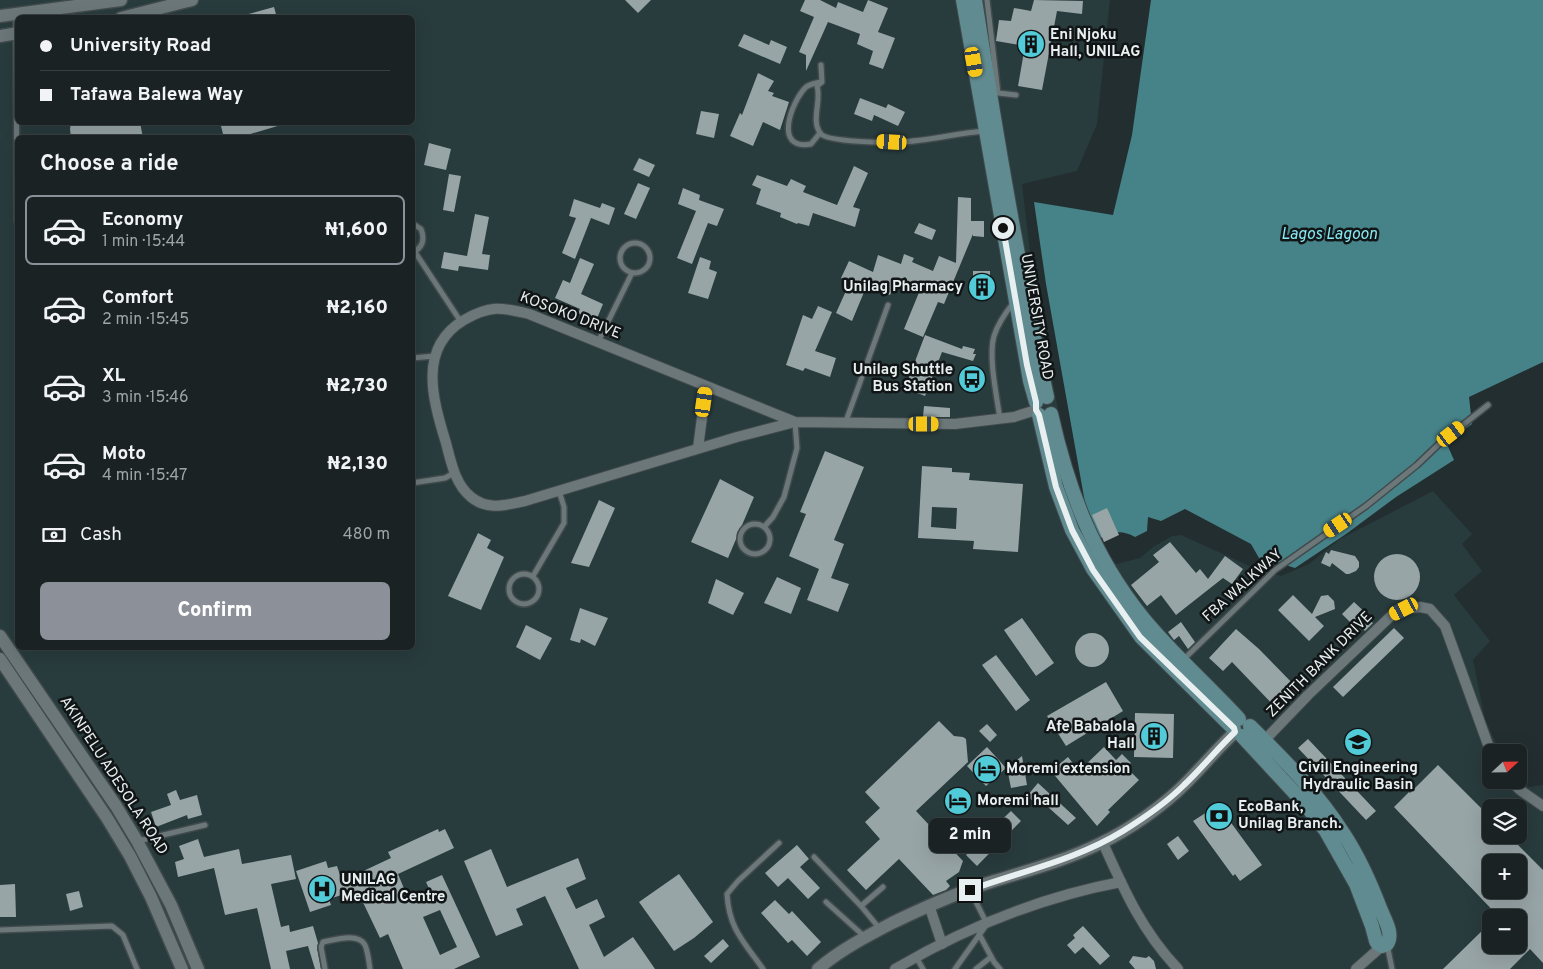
<!DOCTYPE html>
<meta charset="utf-8">
<style>
body{margin:0;font-family:Overpass,sans-serif;background:#232a2c;color:#f1f3f6;height:100vh;display:flex;flex-direction:column;font-size:19px;white-space:nowrap}
*{box-sizing:border-box;margin:0}
p{font-size:16px;color:#9fa4a6}
.icon{flex:none;width:28px;height:28px;fill:none;stroke:currentColor;stroke-width:2;stroke-linecap:round;stroke-linejoin:round}
.map{position:relative;flex:1;overflow:hidden}
.side{position:absolute;left:15px;top:135px;width:400px;height:515px;display:flex;flex-direction:column;background:#1a2224;border-radius:8px;box-shadow:0 5px 20px #0002,0 0 0 1px #383f41}
.side>*{flex:none}
.guide{position:absolute;left:15px;top:15px;width:400px;height:110px;border-radius:8px;box-shadow:0 5px 20px #0002,0 0 0 1px #383f41;display:grid;align-content:center;height:110px;padding:0 25px;background:#1a2224}
.needle{width:32px;rotate:68deg}
.controls{position:absolute;left:1482px;top:744px;display:grid;gap:10px}
.controls a{display:grid;place-items:center;width:45px;height:45px;border-radius:8px;background:#1a2224;box-shadow:0 5px 20px #0002,0 0 0 1px #383f41;font-size:25px}
.end{position:absolute;width:22px;height:22px;margin:-11px;border:6px solid #e8eff0;background:#111;box-shadow:0 0 0 2px #111}
.from{border-radius:50%}
.bubble{position:absolute;height:35px;border-radius:8px;background:#1a2224;box-shadow:0 5px 20px #0002,0 0 0 1px #383f41;font-size:16px;font-weight:800;line-height:35px;text-align:center}
.car{position:absolute;width:15px;height:30px;margin:-15px -8px;border-radius:6px;box-shadow:0 0 4px 1px #0007;background:linear-gradient(#f5c518 24%,#345 0 40%,#f5c518 0 76%,#345 0 86%,#f5c518 0)}
.guide b{display:flex;align-items:center;gap:18px;height:48px;font-size:19px}
.guide b+b{border-top:1px solid #383f41}
.guide i{width:12px;height:12px;background:#f1f3f6}
ul{padding:0;list-style:none}
li{display:flex;align-items:center;gap:15px;height:70px;margin:0 10px 8px;padding:0 15px;border:2px solid transparent;border-radius:8px}
li div{flex:1}
li b{display:block;font-size:19px}
li em{font-style:normal;font-weight:800}
li.selected{border-color:#8c9099}
li>.icon{width:45px;height:45px;stroke-width:1.5}
h2{padding:0 25px;font-size:22px;line-height:60px}
.pay{display:flex;align-items:center;gap:12px;height:55px;padding:0 25px;font-size:19px}
.pay p{margin-inline-start:auto}
.action{display:flex;gap:10px;margin-top:auto;padding:10px 25px}
.action a{flex:1;height:58px;border-radius:8px;background:#8c9099;color:#fff;font-size:20px;font-weight:800;line-height:58px;text-align:center}
.map>svg:first-child{display:block}
.built{fill:#283b3d;fill-rule:evenodd}
.water{fill:#468389}
.building{fill:#98a5a7;fill-rule:evenodd}
.lines{fill:none;stroke-linecap:round;stroke-linejoin:round}
.service-casing{stroke:#414a4c;stroke-width:8}
.minor-casing{stroke:#414a4c;stroke-width:12}
.tertiary-casing{stroke:#414a4c;stroke-width:15}
.secondary-casing{stroke:#414a4c;stroke-width:16}
.service{stroke:#6b7779;stroke-width:5}
.minor{stroke:#6b7779;stroke-width:10}
.tertiary{stroke:#6b7779;stroke-width:12}
.secondary{stroke:#608b90;stroke-width:14}
.route{stroke:#e8eff0;stroke-width:6}
.labels{text-anchor:middle;dominant-baseline:central;stroke-width:5;stroke-linejoin:round;paint-order:stroke}
.poi-label{font-size:15px;font-weight:bold;fill:#e8eff0;stroke:#111516;text-anchor:start}
.street-label{font-size:15px;fill:#e8eff0;stroke:#111516}
.water-label{font-size:16px;font-style:italic;fill:#87eaf4;stroke:#111516}
</style>
<div class="map">
<svg width="1543" height="969" viewBox="0 0 1543 969">
<rect width="100%" height="100%" fill="#232e30"/>
<path class="built" d="M0,0H1110L1097,124L1077,171L1022,184L1034,286L1081,528L1091,552L1117,564L1140,558L1153,547L1172,536L1181,535L1252,567L1281,576L1309,564L1340,539L1433,491L1472,534L1462,544L1482,571L1454,595L1490,641L1473,660L1485,719L1500,752H1491V780H1519V778L1529,787L1543,785V969H0ZM18,18H412V122H18ZM18,138H412V648H18ZM1491,808H1519V835H1491ZM1491,862H1519V890H1491ZM1491,918H1519V945H1491Z"/>
<path class="water" d="M1151,0H1543V362L1469,397L1472,424L1446,442L1454,460L1396,497L1346,534L1295,568L1276,562L1263,565L1251,544L1185,509L1161,521L1148,517L1147,531L1135,537C1121,529 1112,532 1099,539L1089,525L1046,284L1034,202L1113,215L1132,135Z"/>
<g class="building">
<polygon points="625,0 651,0 638,13"/>
<polygon points="805,0 820,0 836,8 838,2 863,12 868,0 888,8 878,32 895,38 883,69 869,64 873,51 857,44 860,34 828,22 806,71 806,55 799,52 814,17 800,11"/>
<polygon points="1034,0 1083,1 1082,14 1057,11 1042,90 1018,86 1025,46 996,41 999,20 1011,21 1014,8 1031,11"/>
<polygon points="274,7 277,18 246,18 245,15"/>
<polygon points="744,34 769,45 771,40 787,47 780,64 738,46"/>
<polygon points="758,73 774,81 768,91 774,93 772,96 789,102 780,130 763,122 753,146 730,136 740,113 742,115"/>
<polygon points="860,98 886,108 888,104 905,112 898,126 874,115 872,121 854,114"/>
<polygon points="701,111 719,114 714,138 696,134"/>
<polygon points="71,122 140,122 143,138 71,138 70,129"/>
<polygon points="220,122 234,122 234,125 243,122 281,122 281,125 247,135 248,138 224,138"/>
<polygon points="429,143 451,149 446,170 424,165"/>
<polygon points="639,158 655,165 649,177 633,170"/>
<polygon points="854,166 868,173 853,207 860,209 855,227 813,213 809,226 798,223 797,224 780,217 781,213 756,204 761,189 752,185 757,175 787,186 791,179 806,186 803,192 837,205"/>
<polygon points="449,174 461,176 454,212 443,210"/>
<polygon points="638,183 650,188 636,219 624,214"/>
<polygon points="683,188 700,195 699,200 724,209 717,226 708,223 692,264 677,258 696,211 678,204"/>
<polygon points="958,197 971,198 971,221 984,221 984,237 973,236 973,234 944,304 938,302 923,337 904,329 920,290 896,280 890,295 867,285 852,321 836,313 850,282 841,278 849,261 873,272 878,255 901,264 904,254 914,258 912,262 933,271 939,256 956,263"/>
<polygon points="574,199 600,208 602,203 615,208 609,225 591,218 575,259 562,253 576,218 569,216"/>
<polygon points="475,214 489,217 482,254 490,255 488,270 459,266 458,271 441,268 444,252 467,256"/>
<polygon points="919,223 936,230 932,240 914,233"/>
<polygon points="700,257 711,261 709,269 717,272 708,299 688,293"/>
<polygon points="580,258 594,264 581,294 603,304 596,321 578,313 580,309 555,298 563,280 570,283"/>
<polygon points="973,271 990,271 990,296 977,296 976,292 973,292"/>
<polygon points="818,306 832,312 815,351 836,358 830,377 805,368 803,371 786,365 803,315 812,319"/>
<polygon points="925,335 962,349 963,346 975,349 973,354 976,354 973,361 942,352 925,396 905,388"/>
<polygon points="924,406 950,408 950,417 923,417"/>
<polygon points="825,451 864,467 834,540 844,544 831,578 849,584 838,612 807,600 819,569 789,556 806,514 800,512"/>
<path d="M922,466L952,468V472L970,473L969,480L1023,484L1018,552L973,549L974,541L918,538ZM932,507L957,508L956,529L931,527Z"/>
<polygon points="720,479 754,497 728,558 691,542"/>
<polygon points="599,500 615,508 589,567 571,563"/>
<polygon points="1107,508 1119,535 1104,542 1092,515"/>
<polygon points="478,533 491,540 487,548 504,557 481,610 448,596"/>
<polygon points="1170,542 1196,573 1200,569 1208,579 1225,556 1243,569 1232,584 1223,578 1176,615 1161,595 1147,606 1131,585 1159,562 1153,555"/>
<polygon points="1331,550 1355,556 1359,562 1359,567 1356,571 1349,574 1346,574 1332,563 1330,567 1321,563 1326,552 1329,554"/>
<circle cx="1397" cy="577" r="23"/>
<polygon points="777,577 801,588 791,614 764,603"/>
<polygon points="716,579 744,593 733,615 708,603"/>
<polygon points="1293,595 1312,614 1321,596 1328,595 1334,601 1335,609 1315,617 1324,626 1309,641 1278,610"/>
<polygon points="1354,602 1370,617 1368,619 1373,623 1365,631 1361,627 1360,631 1359,630 1347,643 1353,625 1342,614"/>
<polygon points="580,608 608,618 595,646 581,639 580,643 570,640"/>
<polygon points="1022,618 1054,663 1036,676 1004,630"/>
<polygon points="1181,622 1195,642 1188,649 1179,636 1174,640 1168,632"/>
<polygon points="526,625 552,638 540,660 516,647"/>
<polygon points="1394,628 1404,638 1343,697 1333,687"/>
<polygon points="1236,629 1259,649 1299,690 1278,710 1232,662 1223,671 1209,658"/>
<circle cx="1092" cy="650" r="17"/>
<polygon points="996,655 1030,700 1016,711 982,665"/>
<polygon points="1106,682 1123,711 1066,746 1047,716"/>
<polygon points="1135,713 1174,714 1173,758 1134,757"/>
<polygon points="939,721 954,736 963,737 966,739 968,762 916,811 963,861 959,872 946,881 950,886 946,890 933,895 899,859 866,890 847,870 880,839 865,822 880,808 865,792"/>
<polygon points="987,724 997,735 990,742 979,731"/>
<polygon points="1308,739 1376,811 1366,820 1298,748"/>
<polygon points="987,747 1006,768 986,786 967,766"/>
<polygon points="1104,747 1116,760 1122,754 1131,763 1126,767 1139,780 1108,810 1110,812 1097,826 1051,771 1068,757 1079,771"/>
<polygon points="1022,756 1027,785 1011,788 1007,768"/>
<path d="M1438,765L1491,818V835H1508L1543,870V963L1530,949L1510,969H1443L1491,922V945H1519V918H1500L1394,807L1409,792L1410,793ZM1491,862H1519V890H1491Z"/>
<polygon points="1038,783 1076,818 1068,825 1038,798 1034,802 1027,796"/>
<polygon points="176,790 180,800 197,795 202,815 188,819 187,815 156,827 151,812 171,805 167,794"/>
<polygon points="1218,805 1262,865 1240,881 1235,874 1233,876 1193,821"/>
<polygon points="1011,811 1021,821 977,866 966,855 981,840 971,830 985,817 994,827"/>
<path d="M438,829L439,832L445,829L454,848L398,874L410,903L431,893L426,882L442,875L480,957L454,969H403L388,934L380,938L359,894L356,895L354,891L329,899L331,905L310,912L296,871L326,861L328,868L337,866L342,881L391,858L388,852ZM440,910L457,947L440,955L423,917Z"/>
<polygon points="1178,836 1189,851 1178,860 1167,844"/>
<polygon points="198,839 204,857 239,849 242,864 291,855 296,879 271,884 281,927 289,925 290,932 313,926 318,943 317,948 321,969 315,969 308,946 286,951 290,969 271,969 257,908 225,915 214,868 178,877 175,862 184,859 179,846"/>
<polygon points="797,845 809,859 800,867 820,888 808,899 788,878 778,887 765,873"/>
<polygon points="491,849 507,887 578,858 586,879 566,888 576,909 597,899 605,917 589,925 604,957 633,937 655,969 579,969 545,896 516,909 523,925 496,936 464,861"/>
<polygon points="679,874 713,922 694,938 674,951 639,902"/>
<polygon points="15,884 16,917 0,917 0,885"/>
<polygon points="79,891 83,907 70,911 66,894"/>
<polygon points="775,900 789,914 792,911 821,942 807,956 792,940 788,943 761,913"/>
<polygon points="1083,926 1110,956 1100,965 1083,947 1075,954 1067,945 1075,938 1073,935"/>
<polygon points="723,939 729,946 711,963 704,956"/>
<polygon points="1133,956 1146,958 1149,956 1154,961 1156,969 1135,969 1129,962"/>
</g>
<g class="lines">
<g class="service-casing">
<g id="service">
<polyline points="987,0 998,93 1016,95"/>
<polyline points="16,15 17,221"/>
<path d="M821,65L822,82L817,86C822,101 810,121 821,134C828,142 889,143 901,142C929,141 957,133 985,131"/>
<path d="M820,133L811,144C773,151 791,102 806,87C810,84 816,83 821,82"/>
<path d="M412,223L421,229C425,239 423,248 412,253"/>
<circle cx="635" cy="258" r="15"/>
<polyline points="415,252 461,322"/>
<polyline points="598,342 632,273"/>
<polyline points="412,358 435,356"/>
<path d="M1000,419C997,397 988,357 994,336C998,323 1006,312 1014,302"/>
<polyline points="846,421 888,305"/>
<polyline points="412,483 445,478 454,473"/>
<circle cx="755" cy="539" r="15"/>
<polyline points="764,527 773,517 784,497 797,448 795,422"/>
<circle cx="524" cy="589" r="15"/>
<polyline points="533,576 564,523 564,507 559,491"/>
<polyline points="1182,661 1275,570 1366,506 1417,465 1439,444 1488,405"/>
<polyline points="138,841 205,825"/>
<polyline points="814,857 861,906"/>
<polyline points="826,902 865,937"/>
<polyline points="880,929 861,906 883,887"/>
<polyline points="0,930 112,926 123,935 137,969"/>
<polyline points="979,934 994,962 1000,969"/>
<polyline points="1387,944 1392,969"/>
<polyline points="916,957 923,969"/>
<path d="M325,969L321,947L323,942C334,940 358,932 365,945C368,952 369,962 370,969"/>
<path d="M763,969C744,942 729,929 727,894L738,881L779,843"/>
<polyline points="955,969 987,924 970,890"/>
<polyline points="976,969 991,957"/>
</g>
</g>
<g class="minor-casing">
<g id="minor">
<path d="M795,422L529,314C501,307 490,305 464,320C417,348 433,400 446,443C451,462 455,484 471,497C488,511 506,505 525,501L737,437L795,422L955,424L1014,417L1036,410"/>
<polyline points="698,448 706,387"/>
<polyline points="1260,745 1308,695 1392,615 1404,609 1420,607 1430,609 1445,626 1491,753"/>
<polyline points="1510,780 1520,790 1543,806"/>
<path d="M1103,843C1124,890 1142,931 1178,969"/>
<polyline points="929,905 942,944"/>
<path d="M895,969C965,928 1041,897 1121,882"/>
<polyline points="1356,969 1382,946"/>
</g>
</g>
<g class="tertiary-casing">
<g id="tertiary">
<polyline points="0,16 121,0"/>
<polyline points="121,18 192,0"/>
<polyline points="0,36 18,33"/>
<polyline points="0,636 116,806 137,841 171,905 198,969"/>
<polyline points="0,659 107,818 130,856 151,897 182,969"/>
<path d="M818,969C840,950 867,936 892,923C925,907 959,892 994,881C1030,870 1067,860 1101,843C1129,830 1163,806 1185,784C1202,767 1217,749 1235,732"/>
</g>
</g>
<g class="secondary-casing">
<g id="secondary">
<polyline points="963,0 1030,381 1036,402"/>
<path d="M975,0C996,133 1018,266 1047,397"/>
<path d="M1051,414C1068,490 1093,556 1142,617C1171,653 1208,685 1239,719"/>
<polyline points="1039,415 1056,487 1072,530 1093,569 1141,637 1234,729"/>
<path d="M1242,736L1305,804L1326,831L1356,884L1372,926L1376,941L1378,944L1382,946L1387,944C1394,933 1384,919 1380,908C1370,882 1359,857 1343,833C1318,793 1283,759 1250,726"/>
</g>
</g>
<use href="#service" class="service"/>
<use href="#minor" class="minor"/>
<use href="#tertiary" class="tertiary"/>
<use href="#secondary" class="secondary"/>
</g>
<g class="lines">
<path class="route" d="M970,890C1022,871 1076,860 1123,831C1144,818 1167,802 1184,785C1202,768 1217,749 1235,732L1234,728L1140,637L1093,570L1072,530L1056,487L1039,415L1036,410V402L1027,365L1003,228"/>
</g>
<defs>
<g id="building-disc" transform="scale(1.4375)"><circle r="9.5" fill="#52cbd8" stroke="#111516"/><path d="M-4-6H4V6H1V3H-1V6H-4ZM-2.5-4.3h1.7v1.8h-1.7ZM.8-4.3h1.7v1.8H.8ZM-2.5-1h1.7V.8h-1.7ZM.8-1h1.7V.8H.8Z" fill="#111"/></g>
<g id="bus-disc" transform="scale(1.4375)"><circle r="9.5" fill="#52cbd8" stroke="#111516"/><path d="M-5-6H5V4H4V6H2V4H-2V6H-4V4H-5ZM-3.5-4V0h7V-4ZM-3.5 1.2v1.5H-2V1.2ZM2 1.2v1.5H3.5V1.2Z" fill="#111"/></g>
<g id="school-disc" transform="scale(1.4375)"><circle r="9.5" fill="#52cbd8" stroke="#111516"/><path d="M0-5L7-2L0 1L-7-2ZM-4 1L0 2.5L4 1V4Q0 6-4 4Z" fill="#111"/></g>
<g id="hotel-disc" transform="scale(1.4375)"><circle r="9.5" fill="#52cbd8" stroke="#111516"/><path d="M-6-4.5h1.5V1H6V5H4.5V3h-9V5H-6ZM-4 0a1.8 1.8 0 1 1 3.6 0ZM.5 0V-2.5h3Q6-2.5 6 0Z" fill="#111"/></g>
<g id="bank-disc" transform="scale(1.4375)"><circle r="9.5" fill="#52cbd8" stroke="#111516"/><path d="M-6-4H6V4H-6ZM0-2.3a2.3 2.3 0 1 0 0 4.6a2.3 2.3 0 1 0 0-4.6Z" fill="#111"/></g>
<g id="hospital-disc" transform="scale(1.4375)"><circle r="9.5" fill="#52cbd8" stroke="#111516"/><path d="M-5-5h3v3.5h4V-5h3V5h-3V1.5h-4V5h-3Z" fill="#111"/></g>
</defs>
<g fill-rule="evenodd">
<use href="#building-disc" x="1031" y="44"/>
<use href="#building-disc" x="982" y="287"/>
<use href="#bus-disc" x="972" y="379"/>
<use href="#building-disc" x="1154" y="736"/>
<use href="#school-disc" x="1358" y="742"/>
<use href="#hotel-disc" x="987" y="769"/>
<use href="#hotel-disc" x="958" y="801"/>
<use href="#bank-disc" x="1219" y="816"/>
<use href="#hospital-disc" x="322" y="889"/>
</g>
<g class="labels">
<g class="poi-label">
<text x="1050" y="35">Eni Njoku<tspan x="1050" dy="17">Hall, UNILAG</tspan></text>
<text x="963" y="287" text-anchor="end">Unilag Pharmacy</text>
<text x="953" y="370" text-anchor="end">Unilag Shuttle<tspan x="953" dy="17">Bus Station</tspan></text>
<text x="1135" y="727" text-anchor="end">Afe Babalola<tspan x="1135" dy="17">Hall</tspan></text>
<text x="1358" y="768" text-anchor="middle">Civil Engineering<tspan x="1358" dy="17">Hydraulic Basin</tspan></text>
<text x="1006" y="769">Moremi extension</text>
<text x="977" y="801">Moremi hall</text>
<text x="1238" y="807">EcoBank,<tspan x="1238" dy="17">Unilag Branch.</tspan></text>
<text x="341" y="880">UNILAG<tspan x="341" dy="17">Medical Centre</tspan></text>
</g>
<g class="street-label">
<text transform="translate(570 316) rotate(21)">KOSOKO DRIVE</text>
<text transform="translate(1036 317) rotate(80)">UNIVERSITY ROAD</text>
<text transform="translate(1243 586) rotate(-42)">FBA WALKWAY</text>
<text transform="translate(1320 665) rotate(-45)">ZENITH BANK DRIVE</text>
<text transform="translate(113 776) rotate(57)">AKINPELU ADESOLA ROAD</text>
</g>
<g class="water-label">
<text x="1329" y="235">Lagos Lagoon</text>
</g>
</g>
</svg>
<div class="controls">
<a><svg class="needle" viewBox="-14 -14 28 28"><path d="M0-13l5 13h-10z" fill="#e53935"/><path d="M0 13l5-13h-10z" fill="#9fa4a6"/></svg></a>
<a><svg class="icon" aria-label="layers" viewBox="0 0 24 24"><path d="M12 4l9 5-9 5-9-5zM3 14l9 5 9-5"/></svg></a>
<a>+</a>
<a>−</a>
</div>
<i class="end from" style="left:1003px;top:228px"></i>
<i class="end" style="left:970px;top:890px"></i>
<div class="bubble" style="left:929px;top:818px;width:82px">2 min</div>
<i class="car" style="left:974px;top:62px;rotate:170deg"></i>
<i class="car" style="left:892px;top:142px;rotate:273deg"></i>
<i class="car" style="left:704px;top:402px;rotate:8deg"></i>
<i class="car" style="left:924px;top:424px;rotate:90deg"></i>
<i class="car" style="left:1451px;top:434px;rotate:52deg"></i>
<i class="car" style="left:1338px;top:525px;rotate:236deg"></i>
<i class="car" style="left:1404px;top:609px;rotate:243deg"></i>
<div class="guide">
<b><i class="from"></i>University Road</b>
<b><i></i>Tafawa Balewa Way</b>
</div>
<section class="side">
<h2>Choose a ride</h2>
<ul>
<li class="selected"><svg class="icon" aria-label="car" viewBox="0 0 24 24"><path d="M5 17H2v-5l4-1 3-4h7l3 4 3 1v5h-3M9 17h6M6 11h13"/><circle cx="7" cy="17" r="2"/><circle cx="17" cy="17" r="2"/></svg><div><b>Economy</b><p>1 min · 15:44</p></div><em>₦1,600</em></li>
<li><svg class="icon" aria-label="car" viewBox="0 0 24 24"><path d="M5 17H2v-5l4-1 3-4h7l3 4 3 1v5h-3M9 17h6M6 11h13"/><circle cx="7" cy="17" r="2"/><circle cx="17" cy="17" r="2"/></svg><div><b>Comfort</b><p>2 min · 15:45</p></div><em>₦2,160</em></li>
<li><svg class="icon" aria-label="car" viewBox="0 0 24 24"><path d="M5 17H2v-5l4-1 3-4h7l3 4 3 1v5h-3M9 17h6M6 11h13"/><circle cx="7" cy="17" r="2"/><circle cx="17" cy="17" r="2"/></svg><div><b>XL</b><p>3 min · 15:46</p></div><em>₦2,730</em></li>
<li><svg class="icon" aria-label="car" viewBox="0 0 24 24"><path d="M5 17H2v-5l4-1 3-4h7l3 4 3 1v5h-3M9 17h6M6 11h13"/><circle cx="7" cy="17" r="2"/><circle cx="17" cy="17" r="2"/></svg><div><b>Moto</b><p>4 min · 15:47</p></div><em>₦2,130</em></li>
</ul>
<div class="pay"><svg class="icon" aria-label="cash" viewBox="0 0 24 24"><path d="M3 7h18v10H3z"/><circle cx="12" cy="12" r="2"/></svg>Cash<p>480 m</p></div>
<div class="action"><a>Confirm</a></div>
</section>
</div>
